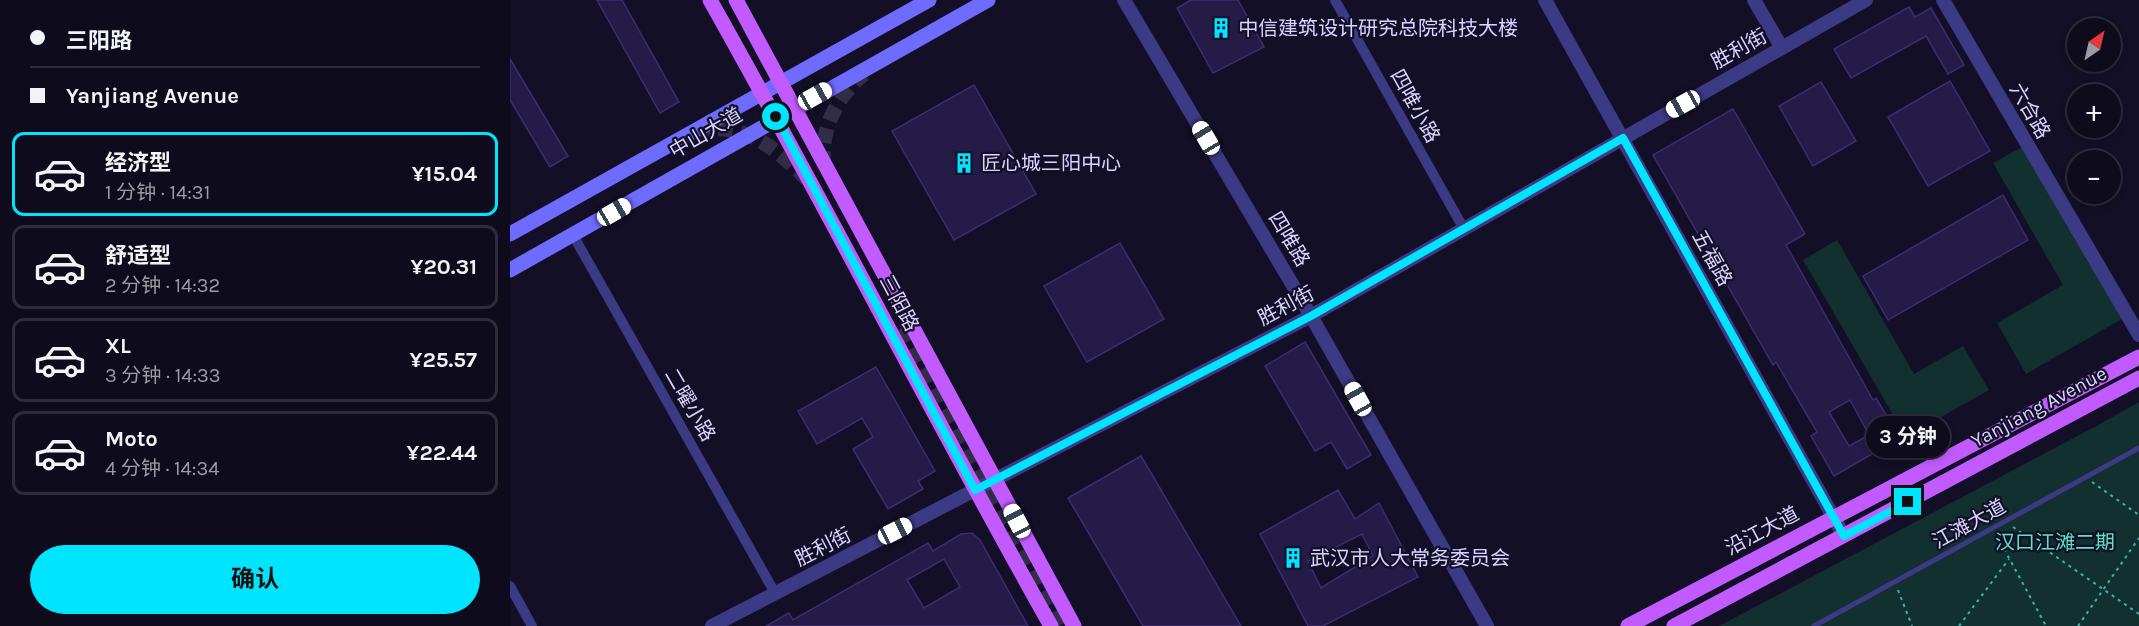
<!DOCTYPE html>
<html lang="zh">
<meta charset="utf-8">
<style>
body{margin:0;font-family:Karla,"Noto Sans SC",sans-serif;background:#1c1929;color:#f1f3f6;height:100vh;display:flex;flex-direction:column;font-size:22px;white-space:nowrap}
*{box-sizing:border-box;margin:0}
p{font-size:20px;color:#9b9ba3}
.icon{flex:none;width:33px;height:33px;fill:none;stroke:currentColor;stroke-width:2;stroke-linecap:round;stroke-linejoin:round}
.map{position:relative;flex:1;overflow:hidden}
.side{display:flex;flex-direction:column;background:#0e0b1c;width:510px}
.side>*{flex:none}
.top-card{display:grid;align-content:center;height:132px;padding:0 30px;background:#0e0b1c}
.needle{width:39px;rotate:34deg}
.tools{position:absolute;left:1557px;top:18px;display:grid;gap:12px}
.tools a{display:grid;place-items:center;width:54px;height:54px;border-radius:50%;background:#0e0b1c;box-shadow:0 3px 9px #0003,0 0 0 2px #2e2b3b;font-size:30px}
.end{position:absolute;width:27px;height:27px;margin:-14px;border:8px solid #00e5ff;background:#111;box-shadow:0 0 0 3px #111}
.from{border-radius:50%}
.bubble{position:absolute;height:42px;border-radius:21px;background:#0e0b1c;box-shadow:0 3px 9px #0003,0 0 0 2px #2e2b3b;font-size:20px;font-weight:700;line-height:42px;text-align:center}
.car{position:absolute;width:18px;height:36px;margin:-18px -9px;border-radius:8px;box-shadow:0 0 4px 2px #0007;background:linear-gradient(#fff 24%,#345 0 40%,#fff 0 76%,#345 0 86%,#fff 0)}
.top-card b{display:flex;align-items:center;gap:21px;height:57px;font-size:22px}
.top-card b+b{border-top:2px solid #2e2b3b}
.top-card i{width:15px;height:15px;background:#f1f3f6}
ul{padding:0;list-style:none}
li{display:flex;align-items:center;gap:18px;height:84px;margin:0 12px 9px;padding:0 18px;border:3px solid #2e2b3b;border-radius:12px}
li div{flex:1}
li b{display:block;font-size:22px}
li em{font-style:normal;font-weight:700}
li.on{border-color:#00e5ff}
li>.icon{width:54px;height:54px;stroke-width:1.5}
.cta{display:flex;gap:12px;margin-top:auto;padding:12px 30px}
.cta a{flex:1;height:69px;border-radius:36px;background:#00e5ff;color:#111;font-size:24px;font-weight:700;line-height:69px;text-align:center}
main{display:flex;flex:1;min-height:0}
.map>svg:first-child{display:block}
.green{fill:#12302f}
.building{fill:#241b47;stroke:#3b2d73;stroke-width:1.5;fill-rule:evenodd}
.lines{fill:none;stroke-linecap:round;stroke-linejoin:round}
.primary-tunnel{stroke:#312d47;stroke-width:15;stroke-dasharray:15 8;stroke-linecap:butt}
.path{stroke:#2fb8b0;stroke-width:2;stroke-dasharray:3 4.5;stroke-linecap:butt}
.service{stroke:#3d3a85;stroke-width:5}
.minor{stroke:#3d3a85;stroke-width:10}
.tertiary{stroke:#3d3a85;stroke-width:14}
.secondary{stroke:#6f6bff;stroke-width:15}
.primary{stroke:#c25bff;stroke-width:15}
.route{stroke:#00e5ff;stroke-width:8}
.labels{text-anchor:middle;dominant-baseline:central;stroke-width:4.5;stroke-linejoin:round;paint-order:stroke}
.poi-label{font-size:20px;fill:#d9d4ff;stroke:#130f26;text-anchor:start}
.street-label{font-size:20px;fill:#d9d4ff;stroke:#130f26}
.park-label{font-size:20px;fill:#5fe0c0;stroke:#130f26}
</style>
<main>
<section class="side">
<div class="top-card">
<b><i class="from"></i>三阳路</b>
<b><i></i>Yanjiang Avenue</b>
</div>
<ul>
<li class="on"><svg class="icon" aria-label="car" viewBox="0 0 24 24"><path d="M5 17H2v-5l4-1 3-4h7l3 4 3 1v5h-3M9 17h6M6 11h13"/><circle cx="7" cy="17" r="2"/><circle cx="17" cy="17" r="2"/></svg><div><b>经济型</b><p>1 分钟 · 14:31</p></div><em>¥15.04</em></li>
<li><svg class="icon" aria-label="car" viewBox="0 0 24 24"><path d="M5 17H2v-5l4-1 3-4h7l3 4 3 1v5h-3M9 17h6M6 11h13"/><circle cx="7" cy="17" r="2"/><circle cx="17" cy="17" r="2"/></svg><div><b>舒适型</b><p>2 分钟 · 14:32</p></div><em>¥20.31</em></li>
<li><svg class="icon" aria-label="car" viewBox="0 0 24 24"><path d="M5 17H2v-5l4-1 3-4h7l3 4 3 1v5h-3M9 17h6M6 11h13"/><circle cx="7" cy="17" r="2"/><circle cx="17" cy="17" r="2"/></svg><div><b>XL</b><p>3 分钟 · 14:33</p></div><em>¥25.57</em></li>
<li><svg class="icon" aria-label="car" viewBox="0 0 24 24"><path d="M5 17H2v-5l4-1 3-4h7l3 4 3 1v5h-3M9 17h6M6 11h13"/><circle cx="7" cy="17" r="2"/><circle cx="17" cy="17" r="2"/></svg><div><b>Moto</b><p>4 分钟 · 14:34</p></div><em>¥22.44</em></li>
</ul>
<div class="cta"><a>确认</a></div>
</section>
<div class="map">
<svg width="1629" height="626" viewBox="0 0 1629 626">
<rect width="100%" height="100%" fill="#130f26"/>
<g class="green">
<polygon points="1512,147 1612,319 1516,374 1487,323 1553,285 1483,163"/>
<polygon points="1327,240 1404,374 1453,346 1479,390 1396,437 1293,260"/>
<polygon points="1629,402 1629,626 1209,626 1590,424"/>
</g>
<g class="building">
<polygon points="87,0 112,0 169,102 150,113"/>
<polygon points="681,0 728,0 754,47 703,73 667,8"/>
<polygon points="1399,7 1405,17 1421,8 1454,65 1438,74 1416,36 1341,78 1324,49"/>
<polygon points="0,59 58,156 40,167 0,100"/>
<polygon points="1440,81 1480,151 1418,186 1378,117"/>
<polygon points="1311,82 1346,141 1303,166 1269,106"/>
<polygon points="464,85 526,194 444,240 382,131"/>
<path d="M1223,109L1295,234L1276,245L1363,400L1366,398L1390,438L1324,476L1301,436L1307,432L1266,362L1263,365L1143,155ZM1340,400L1359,435L1339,446L1319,412Z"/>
<polygon points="1493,195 1518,240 1378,320 1353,276"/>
<polygon points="610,243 654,319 577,362 534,286"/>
<polygon points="795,342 861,455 837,469 821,442 805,451 755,366"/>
<polygon points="366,367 425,471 408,481 413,489 378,509 343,449 363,437 352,418 307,444 288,411"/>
<polygon points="631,456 731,626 633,626 558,498"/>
<path d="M828,490L845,519L869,503L908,577L813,626H798L750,534ZM852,534L863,556L811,588L798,561Z"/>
<path d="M462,533L470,540L518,626H256L279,613L283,620L418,543L423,551L451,534ZM434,559L450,587L414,608L397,580Z"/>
</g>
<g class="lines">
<g class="primary-tunnel">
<path d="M185,131C234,121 264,147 297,179"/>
<path d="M314,166C309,131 327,96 354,74"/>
<polyline points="388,330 553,626"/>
</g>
<g class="path">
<polyline points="1582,482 1629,515"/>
<polyline points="1503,527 1629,614"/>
<polyline points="1487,536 1536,626"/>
<polyline points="1388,590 1402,626"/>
<polyline points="1449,626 1499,559"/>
<polyline points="1568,626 1629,538"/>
</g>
<polyline class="service" points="1304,626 1629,448"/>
<g class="minor">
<polyline points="825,0 954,229"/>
<polyline points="63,235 265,593"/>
<polyline points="0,586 22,626"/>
</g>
<g class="tertiary">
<polyline points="614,0 801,316 977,626"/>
<polyline points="1035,0 1334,536"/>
<polyline points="1244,0 1272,48"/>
<polyline points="1433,0 1629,335"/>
<polyline points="202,626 801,316 1356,0"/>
</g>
<g class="secondary">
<polyline points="0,234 419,0"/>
<polyline points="0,270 478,0"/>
</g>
<g class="primary">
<path d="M200,0C317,207 424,419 541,626"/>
<polyline points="226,0 564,626"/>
<polyline points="1118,626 1629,357"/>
<polyline points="1164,626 1629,378"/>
</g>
</g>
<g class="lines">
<polyline class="route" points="266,117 465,490 801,316 1113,138 1334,536 1398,502"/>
</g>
<defs>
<g id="building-bare" transform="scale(1.62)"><path d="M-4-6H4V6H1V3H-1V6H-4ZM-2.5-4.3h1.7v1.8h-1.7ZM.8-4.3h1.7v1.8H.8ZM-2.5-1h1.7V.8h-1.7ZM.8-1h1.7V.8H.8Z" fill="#00e5ff" stroke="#130f26" stroke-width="2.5" paint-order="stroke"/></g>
</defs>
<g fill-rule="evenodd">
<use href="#building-bare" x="711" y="28"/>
<use href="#building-bare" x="454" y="163"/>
<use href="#building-bare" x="783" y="558"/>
</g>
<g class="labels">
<g class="poi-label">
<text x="728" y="28">中信建筑设计研究总院科技大楼</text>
<text x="471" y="163">匠心城三阳中心</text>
<text x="800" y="558">武汉市人大常务委员会</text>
</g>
<g class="street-label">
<text transform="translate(1229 49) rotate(-29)">胜利街</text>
<text transform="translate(905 106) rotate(61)">四唯小路</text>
<text transform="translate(1520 111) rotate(60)">六合路</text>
<text transform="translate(196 133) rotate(-30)">中山大道</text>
<text transform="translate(779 239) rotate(59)">四唯路</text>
<text transform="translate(1202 258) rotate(61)">五福路</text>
<text transform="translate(389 303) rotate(62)">三阳路</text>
<text transform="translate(776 306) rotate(-28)">胜利街</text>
<text transform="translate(180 405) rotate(60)">二曜小路</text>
<text transform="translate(1529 407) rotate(-28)">Yanjiang Avenue</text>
<text transform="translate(1459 524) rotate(-29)">江滩大道</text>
<text transform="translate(1252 531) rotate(-28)">沿江大道</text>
<text transform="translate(313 547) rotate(-27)">胜利街</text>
</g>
<g class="park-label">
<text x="1545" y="542">汉口江滩二期</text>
</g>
</g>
</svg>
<div class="tools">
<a><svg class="needle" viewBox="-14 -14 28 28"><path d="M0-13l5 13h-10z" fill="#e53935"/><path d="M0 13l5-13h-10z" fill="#9b9ba3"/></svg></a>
<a>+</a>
<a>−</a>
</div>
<i class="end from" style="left:266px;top:117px"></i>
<i class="end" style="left:1398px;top:502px"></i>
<div class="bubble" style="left:1356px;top:416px;width:84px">3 分钟</div>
<i class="car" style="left:305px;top:96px;rotate:61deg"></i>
<i class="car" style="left:1173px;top:104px;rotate:241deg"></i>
<i class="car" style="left:696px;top:138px;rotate:329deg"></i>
<i class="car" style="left:104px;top:212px;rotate:60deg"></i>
<i class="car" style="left:848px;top:399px;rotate:331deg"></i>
<i class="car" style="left:507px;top:521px;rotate:332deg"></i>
<i class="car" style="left:385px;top:531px;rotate:63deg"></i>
</div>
</main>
